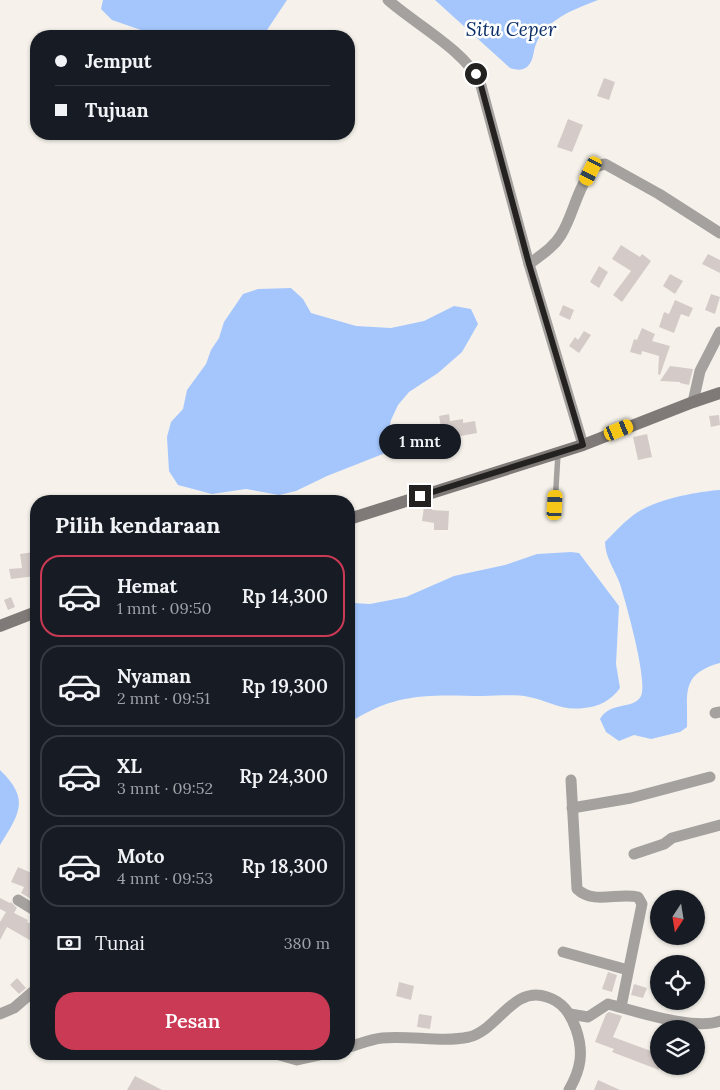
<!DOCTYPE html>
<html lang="id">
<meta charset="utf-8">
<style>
body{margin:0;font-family:Lora,serif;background:#242831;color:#f1f3f6;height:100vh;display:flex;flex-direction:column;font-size:19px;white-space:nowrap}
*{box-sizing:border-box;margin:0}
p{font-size:16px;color:#9ea1a6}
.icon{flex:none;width:28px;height:28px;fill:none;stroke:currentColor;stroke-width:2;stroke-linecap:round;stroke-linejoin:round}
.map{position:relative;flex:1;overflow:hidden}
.details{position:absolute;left:30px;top:495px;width:325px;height:565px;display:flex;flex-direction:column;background:#171b24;border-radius:20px;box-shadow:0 1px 4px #0004}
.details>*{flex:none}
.hud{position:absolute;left:30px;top:30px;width:325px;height:110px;border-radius:20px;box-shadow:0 1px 4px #0004;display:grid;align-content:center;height:110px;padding:0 25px;background:#171b24}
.needle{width:32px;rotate:192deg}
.fabs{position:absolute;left:650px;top:890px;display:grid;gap:10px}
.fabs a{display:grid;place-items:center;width:55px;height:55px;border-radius:50%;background:#171b24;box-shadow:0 1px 4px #0004;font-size:25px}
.end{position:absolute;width:22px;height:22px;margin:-11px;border:6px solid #242220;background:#fff;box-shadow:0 0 0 2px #fff}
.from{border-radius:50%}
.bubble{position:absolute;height:35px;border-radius:18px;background:#171b24;box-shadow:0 1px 4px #0004;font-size:16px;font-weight:600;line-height:35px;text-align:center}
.car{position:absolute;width:15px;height:30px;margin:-15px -8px;border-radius:6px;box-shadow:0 0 4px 1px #0007;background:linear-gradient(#f5c518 24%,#345 0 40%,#f5c518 0 76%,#345 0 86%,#f5c518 0)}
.hud b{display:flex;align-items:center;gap:18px;height:48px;font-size:19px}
.hud b+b{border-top:1px solid #363941}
.hud i{width:12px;height:12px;background:#f1f3f6}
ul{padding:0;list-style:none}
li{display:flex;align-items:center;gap:15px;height:82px;margin:0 10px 8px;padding:0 15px;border:2px solid #363941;border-radius:20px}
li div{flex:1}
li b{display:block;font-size:19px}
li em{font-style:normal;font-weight:600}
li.active{border-color:#ca3a55}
li>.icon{width:45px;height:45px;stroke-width:1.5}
h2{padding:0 25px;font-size:22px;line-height:60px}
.pay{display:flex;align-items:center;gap:12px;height:55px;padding:0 25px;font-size:19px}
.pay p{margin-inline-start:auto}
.button{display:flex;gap:10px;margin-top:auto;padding:10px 25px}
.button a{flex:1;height:58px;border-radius:20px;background:#ca3a55;color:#fff;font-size:20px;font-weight:600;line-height:58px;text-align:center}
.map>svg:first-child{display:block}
.water{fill:#a4c6fd}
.building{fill:#d4cbc8}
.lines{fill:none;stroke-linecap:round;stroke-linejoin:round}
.lane{stroke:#a4a19f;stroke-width:5.5}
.street{stroke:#a4a19f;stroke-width:11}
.secondary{stroke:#7f7a77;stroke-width:12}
.route{stroke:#242220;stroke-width:6}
.labels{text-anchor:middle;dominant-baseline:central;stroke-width:5;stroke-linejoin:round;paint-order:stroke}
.water-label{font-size:19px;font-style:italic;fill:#0a2e68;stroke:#fff}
</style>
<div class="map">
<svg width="720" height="1090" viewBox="0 0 720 1090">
<rect width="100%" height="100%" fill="#f6f2eb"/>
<g class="water">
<polygon points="103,0 287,0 263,36 153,36 141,30 112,20 101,9"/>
<path d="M435,0H598C575,9 546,19 536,44C533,51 534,60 528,66C523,71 517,70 510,68Z"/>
<polygon points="291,288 303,299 311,313 356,326 391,328 424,321 454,306 471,309 478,324 462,352 438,373 409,392 398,405 391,420 388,435 393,450 327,476 296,491 279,495 246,489 212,494 178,485 169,471 167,437 171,422 183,409 187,390 206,364 211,350 219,338 224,322 243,294 258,289"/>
<path d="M720,490V663C680,674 688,693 687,727L680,732L651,739L634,735L619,741L606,732L600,719C610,701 634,710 641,696C648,681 626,603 620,584C615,570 605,557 605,542C614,533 622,524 631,517C651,500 694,492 720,490Z"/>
<path d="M571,552L579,553L619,606L616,664L620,688C612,700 598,707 584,708C560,711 550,701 529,697C515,694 498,696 483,696C429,695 396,692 349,723V601L353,603L370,604L406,597L454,576L505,565L537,554Z"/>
<path d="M0,770C30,799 20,813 0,845Z"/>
</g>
<g class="building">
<polygon points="604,78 615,82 609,100 597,96"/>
<polygon points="568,119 583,125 572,152 557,147"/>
<polygon points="621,245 640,257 642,254 651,261 622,302 613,295 631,271 612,259"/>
<polygon points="708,254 720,260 720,273 702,264"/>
<polygon points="599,266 608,272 599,288 590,282"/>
<polygon points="670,274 683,281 675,294 663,286"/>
<polygon points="711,294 720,297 715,314 705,310"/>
<polygon points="675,300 693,308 689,317 681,314 674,333 659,327 664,312 669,314"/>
<polygon points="563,305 574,310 570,320 559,315"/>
<polygon points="642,328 655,334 652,341 670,346 660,375 658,374 659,356 642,351 641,355 630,352 634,339 637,340"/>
<polygon points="584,331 591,335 579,353 569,346 575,337 578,340"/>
<polygon points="670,366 693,369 689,385 680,383 680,382 660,381"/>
<polygon points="449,414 450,421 463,419 463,423 475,421 477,433 450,438 454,453 441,456 437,440 443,438 439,416"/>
<polygon points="719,415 720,425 711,427 709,416"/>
<polygon points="647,434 652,457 638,460 633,437"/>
<polygon points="424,507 433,508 432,510 449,511 448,530 434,530 434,523 422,521"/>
<polygon points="34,552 36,576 11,579 9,569 22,568 20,554"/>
<polygon points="11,597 15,607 8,610 4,600"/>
<polygon points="18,867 36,875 36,902 21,893 24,887 11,882"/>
<polygon points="0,898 10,903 11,902 17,908 14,913 28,920 27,922 36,926 36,935 33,942 7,927 0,940 0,922 6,912 0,909"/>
<polygon points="608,972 617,975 612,992 602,989"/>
<polygon points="17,978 26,988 19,994 10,985"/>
<polygon points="399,982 414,986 411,1000 396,996"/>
<polygon points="634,984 647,988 643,998 631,995"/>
<polygon points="609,1012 622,1016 613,1037 659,1054 659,1070 612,1052 614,1049 595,1042 606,1014"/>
<polygon points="419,1014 432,1016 430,1029 417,1027"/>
<polygon points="135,1076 162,1090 127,1090"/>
<polygon points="598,1080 620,1090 594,1090"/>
</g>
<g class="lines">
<polyline class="lane" points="555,505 558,453"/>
<g class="street">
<path d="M388,0C415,24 464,50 480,82L529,264L583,445"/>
<path d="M529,264C541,255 553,248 561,235C573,216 577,189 591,171C594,167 600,165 605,164L659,194L720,233"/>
<polyline points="693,402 700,371 720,332"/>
<polyline points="715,713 720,712"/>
<path d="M571,780L577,889C594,905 618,892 638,897L642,904L621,1007"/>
<polyline points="572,808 631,798 710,777"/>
<polyline points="634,854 664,844 672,838 720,825"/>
<polyline points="18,900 36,911"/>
<polyline points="563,952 628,970"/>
<polyline points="0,1014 14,1008 36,989"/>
<path d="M570,1014L588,1017L608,1004C635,1011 695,1031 720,1021"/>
<path d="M349,1047C360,1044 371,1039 382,1038C411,1035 441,1043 469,1037C498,1030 513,985 547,997C563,1002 570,1013 576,1029C584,1052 581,1069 569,1090"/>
<polyline points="276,1054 297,1060 324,1054"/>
</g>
<g class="secondary">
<polyline points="349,519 583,445 693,402 720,393"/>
<polyline points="0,626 36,612"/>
</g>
</g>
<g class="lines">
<polyline class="route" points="420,496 583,445 529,264 480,82 476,74"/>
</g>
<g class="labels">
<g class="water-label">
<text x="511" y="29">Situ Ceper</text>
</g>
</g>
</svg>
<div class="fabs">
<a><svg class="needle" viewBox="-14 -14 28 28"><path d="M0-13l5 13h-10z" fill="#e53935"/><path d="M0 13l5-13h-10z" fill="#9ea1a6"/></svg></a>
<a><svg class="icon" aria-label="locate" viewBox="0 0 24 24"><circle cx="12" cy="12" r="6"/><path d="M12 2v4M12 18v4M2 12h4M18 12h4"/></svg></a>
<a><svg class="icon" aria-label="layers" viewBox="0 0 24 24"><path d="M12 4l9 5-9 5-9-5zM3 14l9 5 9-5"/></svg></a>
</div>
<i class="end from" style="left:476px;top:74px"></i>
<i class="end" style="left:420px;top:496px"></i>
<div class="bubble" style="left:379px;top:424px;width:82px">1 mnt</div>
<i class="car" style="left:591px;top:171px;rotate:207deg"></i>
<i class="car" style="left:619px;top:430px;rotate:68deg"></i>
<i class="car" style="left:555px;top:505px;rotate:3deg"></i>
<div class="hud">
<b><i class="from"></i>Jemput</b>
<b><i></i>Tujuan</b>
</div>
<section class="details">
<h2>Pilih kendaraan</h2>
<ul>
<li class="active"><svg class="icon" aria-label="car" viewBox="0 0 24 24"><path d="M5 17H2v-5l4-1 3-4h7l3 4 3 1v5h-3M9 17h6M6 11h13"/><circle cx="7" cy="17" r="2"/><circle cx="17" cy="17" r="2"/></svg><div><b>Hemat</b><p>1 mnt · 09:50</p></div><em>Rp 14,300</em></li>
<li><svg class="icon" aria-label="car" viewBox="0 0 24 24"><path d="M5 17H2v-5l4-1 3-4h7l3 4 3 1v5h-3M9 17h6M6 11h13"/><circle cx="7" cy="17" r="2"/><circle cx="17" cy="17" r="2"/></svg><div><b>Nyaman</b><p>2 mnt · 09:51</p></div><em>Rp 19,300</em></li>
<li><svg class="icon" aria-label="car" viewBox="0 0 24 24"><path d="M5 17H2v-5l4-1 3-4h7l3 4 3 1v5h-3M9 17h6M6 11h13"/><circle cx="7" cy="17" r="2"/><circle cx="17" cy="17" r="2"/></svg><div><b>XL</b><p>3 mnt · 09:52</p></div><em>Rp 24,300</em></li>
<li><svg class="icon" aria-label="car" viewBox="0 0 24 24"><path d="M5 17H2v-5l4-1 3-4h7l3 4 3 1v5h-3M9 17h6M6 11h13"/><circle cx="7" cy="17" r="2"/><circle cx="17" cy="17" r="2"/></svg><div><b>Moto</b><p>4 mnt · 09:53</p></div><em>Rp 18,300</em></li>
</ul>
<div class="pay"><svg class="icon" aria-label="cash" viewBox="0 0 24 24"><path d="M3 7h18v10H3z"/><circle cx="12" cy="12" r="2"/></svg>Tunai<p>380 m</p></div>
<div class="button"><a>Pesan</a></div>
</section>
</div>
